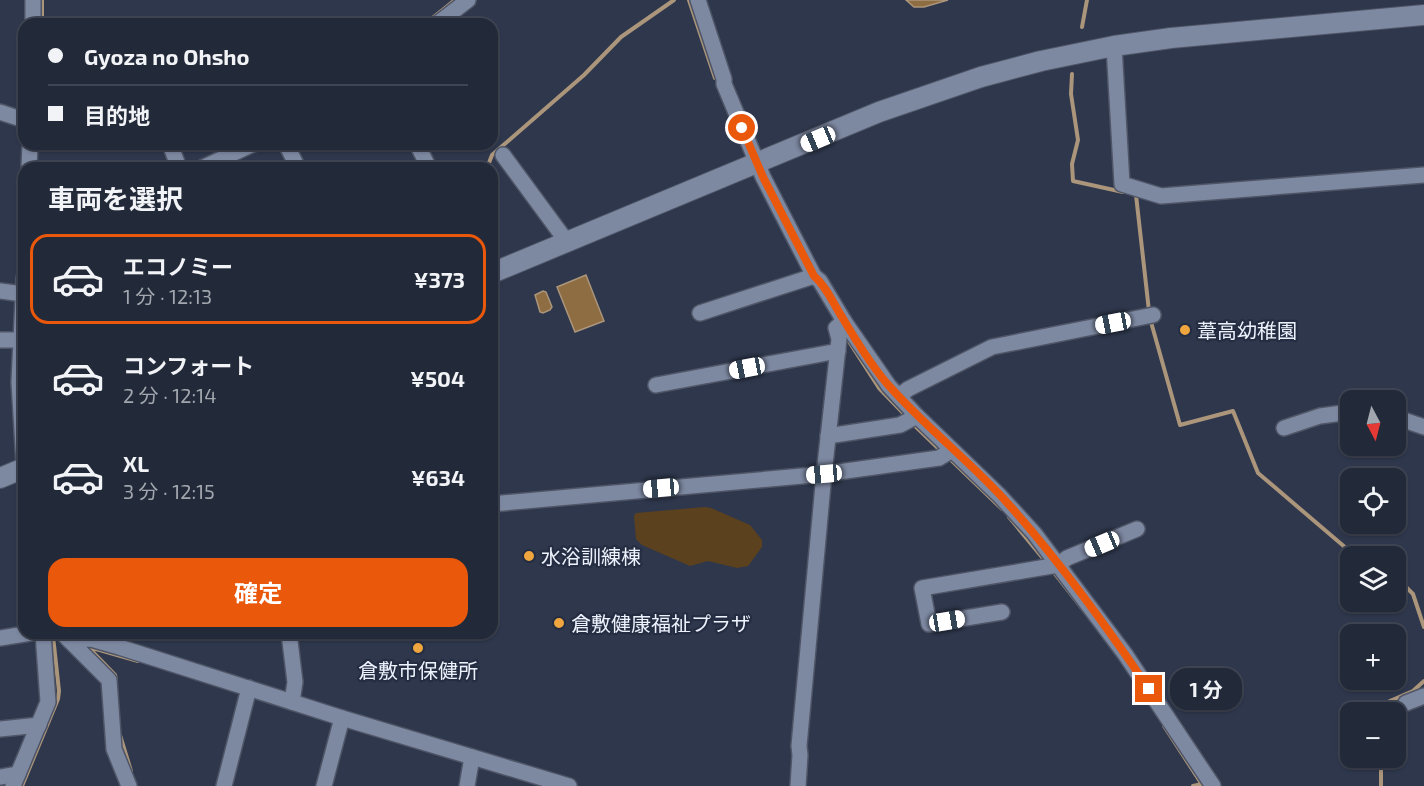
<!DOCTYPE html>
<html lang="ja">
<meta charset="utf-8">
<style>
body{margin:0;font-family:"Exo 2","Noto Sans JP",sans-serif;background:#2e3544;color:#f1f3f6;height:100vh;display:flex;flex-direction:column;font-size:22px;white-space:nowrap}
*{box-sizing:border-box;margin:0}
p{font-size:20px;color:#a2a6ae}
.icon{flex:none;width:33px;height:33px;fill:none;stroke:currentColor;stroke-width:2;stroke-linecap:round;stroke-linejoin:round}
.map{position:relative;flex:1;overflow:hidden}
.panel{position:absolute;left:18px;top:162px;width:480px;height:477px;display:flex;flex-direction:column;background:#222939;border-radius:18px;box-shadow:0 2px 4px #0004,0 0 0 2px #3f4553}
.panel>*{flex:none}
.top-card{position:absolute;left:18px;top:18px;width:480px;height:132px;border-radius:18px;box-shadow:0 2px 4px #0004,0 0 0 2px #3f4553;display:grid;align-content:center;height:132px;padding:0 30px;background:#222939}
.needle{width:39px;rotate:173deg}
.buttons{position:absolute;left:1340px;top:390px;display:grid;gap:12px}
.buttons a{display:grid;place-items:center;width:66px;height:66px;border-radius:12px;background:#222939;box-shadow:0 2px 4px #0004,0 0 0 2px #3f4553;font-size:30px}
.end{position:absolute;width:27px;height:27px;margin:-14px;border:8px solid #ea580c;background:#fff;box-shadow:0 0 0 3px #fff}
.from{border-radius:50%}
.bubble{position:absolute;height:42px;border-radius:18px;background:#222939;box-shadow:0 2px 4px #0004,0 0 0 2px #3f4553;font-size:20px;font-weight:700;line-height:42px;text-align:center}
.car{position:absolute;width:18px;height:36px;margin:-18px -9px;border-radius:8px;box-shadow:0 0 4px 2px #0007;background:linear-gradient(#fff 24%,#345 0 40%,#fff 0 76%,#345 0 86%,#fff 0)}
.top-card b{display:flex;align-items:center;gap:21px;height:57px;font-size:22px}
.top-card b+b{border-top:2px solid #3f4553}
.top-card i{width:15px;height:15px;background:#f1f3f6}
ul{padding:0;list-style:none}
li{display:flex;align-items:center;gap:18px;height:90px;margin:0 12px 9px;padding:0 18px;border:3px solid transparent;border-radius:18px}
li div{flex:1}
li b{display:block;font-size:22px}
li em{font-style:normal;font-weight:700}
li.on{border-color:#ea580c}
li>.icon{width:54px;height:54px;stroke-width:1.5}
h2{padding:0 30px;font-size:27px;line-height:72px}
.button{display:flex;gap:12px;margin-top:auto;padding:12px 30px}
.button a{flex:1;height:69px;border-radius:18px;background:#ea580c;color:#fff;font-size:24px;font-weight:700;line-height:69px;text-align:center}
.map>svg:first-child{display:block}
.green{fill:#5c411f}
.water{fill:#8f6d43;stroke:#ab957b;stroke-width:1.5}
.lines{fill:none;stroke-linecap:round;stroke-linejoin:round}
.stream{stroke:#ab957b;stroke-width:4}
.minor-casing{stroke:#4e5566;stroke-width:18}
.tertiary-casing{stroke:#4e5566;stroke-width:22}
.minor{stroke:#7d88a1;stroke-width:15}
.tertiary{stroke:#7d88a1;stroke-width:20}
.route{stroke:#ea580c;stroke-width:8}
.poi-dot{fill:#f0a63f;stroke:#242d41;stroke-width:2}
.labels{text-anchor:middle;dominant-baseline:central;stroke-width:4.5;stroke-linejoin:round;paint-order:stroke}
.poi-label{font-size:20px;fill:#edf2fd;stroke:#242d41;text-anchor:start}
</style>
<div class="map">
<svg width="1424" height="786" viewBox="0 0 1424 786">
<rect width="100%" height="100%" fill="#2e374c"/>
<polygon class="green" points="705,507 711,508 750,525 762,540 762,547 748,566 737,568 708,561 690,566 642,545 636,539 634,516 636,513"/>
<g class="water">
<polygon points="906,0 948,0 924,7 914,7"/>
<polygon points="586,275 604,321 575,332 557,287"/>
<polygon points="543,291 546,292 552,307 550,310 543,313 540,312 535,295"/>
</g>
<g class="lines">
<g class="stream">
<polyline points="689,0 715,78"/>
<polyline points="42,24 42,0"/>
<polyline points="425,24 455,0"/>
<polyline points="1082,27 1087,0"/>
<polyline points="1072,74 1071,94 1078,140 1072,164 1073,181 1123,192"/>
<polyline points="188,168 198,164"/>
<polyline points="487,168 492,155 584,75 621,37 674,0"/>
<polyline points="1133,194 1136,195 1149,311"/>
<polyline points="1151,322 1180,425 1233,411 1258,473 1353,554 1359,556"/>
<polyline points="848,340 879,388 907,417"/>
<polyline points="912,423 941,451"/>
<polyline points="949,458 1002,509"/>
<polyline points="1009,517 1046,562"/>
<polyline points="1052,570 1081,607"/>
<polyline points="1395,576 1413,594 1424,627"/>
<polyline points="84,643 115,675 116,680"/>
<polyline points="90,650 96,649 138,661"/>
<polyline points="1383,712 1383,704 1413,691 1424,681"/>
<polyline points="1164,726 1203,786"/>
<polyline points="120,735 131,771"/>
<polyline points="22,786 58,699 59,691 53,636"/>
<polyline points="1193,786 1202,784"/>
<polyline points="1381,786 1381,758"/>
</g>
<g class="minor-casing">
<g id="minor">
<polyline points="698,0 724,79 724,84 763,177 814,276 820,281 844,321 889,386 917,416 1000,496 1034,533 1125,654 1213,786"/>
<polyline points="33,24 33,0"/>
<polyline points="437,24 468,0"/>
<polyline points="1114,46 1122,184 1161,196 1424,175"/>
<polyline points="0,112 24,120"/>
<polyline points="170,144 179,168"/>
<polyline points="286,144 298,168"/>
<polyline points="417,144 429,168"/>
<polyline points="503,155 567,242"/>
<polyline points="29,168 30,144"/>
<polyline points="202,168 253,144"/>
<polyline points="24,278 19,382 24,464"/>
<polyline points="0,291 23,294"/>
<polyline points="700,313 814,276"/>
<polyline points="0,340 21,340"/>
<polyline points="656,385 838,351"/>
<polyline points="899,396 908,389 992,347 1153,315"/>
<polyline points="1395,417 1424,427"/>
<polyline points="1284,428 1320,416 1350,412"/>
<polyline points="828,436 900,425 917,416"/>
<polyline points="492,504 824,474 939,458 952,450"/>
<polyline points="1002,612 929,624 922,588 1058,565 1067,558 1137,529"/>
<polyline points="289,633 295,682 292,702"/>
<polyline points="65,636 109,680 114,749 129,786"/>
<polyline points="0,638 31,633"/>
<polyline points="69,640 91,639 119,647 342,718 569,786"/>
<polyline points="1406,703 1424,696"/>
<polyline points="0,729 39,725"/>
<polyline points="0,777 18,774"/>
<polyline points="13,786 48,702 43,633"/>
<polyline points="224,786 249,688"/>
<polyline points="324,786 342,718"/>
<polyline points="467,786 472,757"/>
<polyline points="798,786 800,755 799,746 824,474 839,339 836,328 844,321"/>
</g>
</g>
<g class="tertiary-casing">
<g id="tertiary">
<polyline points="492,273 879,112 981,77 1041,61 1114,46 1171,38 1424,15"/>
<polyline points="0,478 24,468"/>
</g>
</g>
<use href="#minor" class="minor"/>
<use href="#tertiary" class="tertiary"/>
</g>
<g class="lines">
<path class="route" d="M742,128L763,177L814,276C826,286 833,303 842,317C855,339 874,370 891,388C926,427 967,459 1002,497C1056,556 1105,624 1149,689"/>
</g>
<g class="poi-dot">
<circle cx="1185" cy="330" r="6"/>
<circle cx="529" cy="556" r="6"/>
<circle cx="559" cy="623" r="6"/>
<circle cx="418" cy="648" r="6"/>
</g>
<g class="labels">
<g class="poi-label">
<text x="1197" y="330">葦高幼稚園</text>
<text x="541" y="556">水浴訓練棟</text>
<text x="571" y="623">倉敷健康福祉プラザ</text>
<text x="418" y="670" text-anchor="middle">倉敷市保健所</text>
</g>
</g>
</svg>
<div class="buttons">
<a><svg class="needle" viewBox="-14 -14 28 28"><path d="M0-13l5 13h-10z" fill="#e53935"/><path d="M0 13l5-13h-10z" fill="#a2a6ae"/></svg></a>
<a><svg class="icon" aria-label="locate" viewBox="0 0 24 24"><circle cx="12" cy="12" r="6"/><path d="M12 2v4M12 18v4M2 12h4M18 12h4"/></svg></a>
<a><svg class="icon" aria-label="layers" viewBox="0 0 24 24"><path d="M12 4l9 5-9 5-9-5zM3 14l9 5 9-5"/></svg></a>
<a>+</a>
<a>−</a>
</div>
<i class="end from" style="left:742px;top:128px"></i>
<i class="end" style="left:1149px;top:689px"></i>
<div class="bubble" style="left:1170px;top:668px;width:72px">1 分</div>
<i class="car" style="left:818px;top:139px;rotate:247deg"></i>
<i class="car" style="left:1113px;top:323px;rotate:259deg"></i>
<i class="car" style="left:747px;top:368px;rotate:259deg"></i>
<i class="car" style="left:824px;top:474px;rotate:265deg"></i>
<i class="car" style="left:661px;top:488px;rotate:265deg"></i>
<i class="car" style="left:1102px;top:544px;rotate:247deg"></i>
<i class="car" style="left:947px;top:621px;rotate:80deg"></i>
<div class="top-card">
<b><i class="from"></i>Gyoza no Ohsho</b>
<b><i></i>目的地</b>
</div>
<section class="panel">
<h2>車両を選択</h2>
<ul>
<li class="on"><svg class="icon" aria-label="car" viewBox="0 0 24 24"><path d="M5 17H2v-5l4-1 3-4h7l3 4 3 1v5h-3M9 17h6M6 11h13"/><circle cx="7" cy="17" r="2"/><circle cx="17" cy="17" r="2"/></svg><div><b>エコノミー</b><p>1 分 · 12:13</p></div><em>¥373</em></li>
<li><svg class="icon" aria-label="car" viewBox="0 0 24 24"><path d="M5 17H2v-5l4-1 3-4h7l3 4 3 1v5h-3M9 17h6M6 11h13"/><circle cx="7" cy="17" r="2"/><circle cx="17" cy="17" r="2"/></svg><div><b>コンフォート</b><p>2 分 · 12:14</p></div><em>¥504</em></li>
<li><svg class="icon" aria-label="car" viewBox="0 0 24 24"><path d="M5 17H2v-5l4-1 3-4h7l3 4 3 1v5h-3M9 17h6M6 11h13"/><circle cx="7" cy="17" r="2"/><circle cx="17" cy="17" r="2"/></svg><div><b>XL</b><p>3 分 · 12:15</p></div><em>¥634</em></li>
</ul>
<div class="button"><a>確定</a></div>
</section>
</div>
